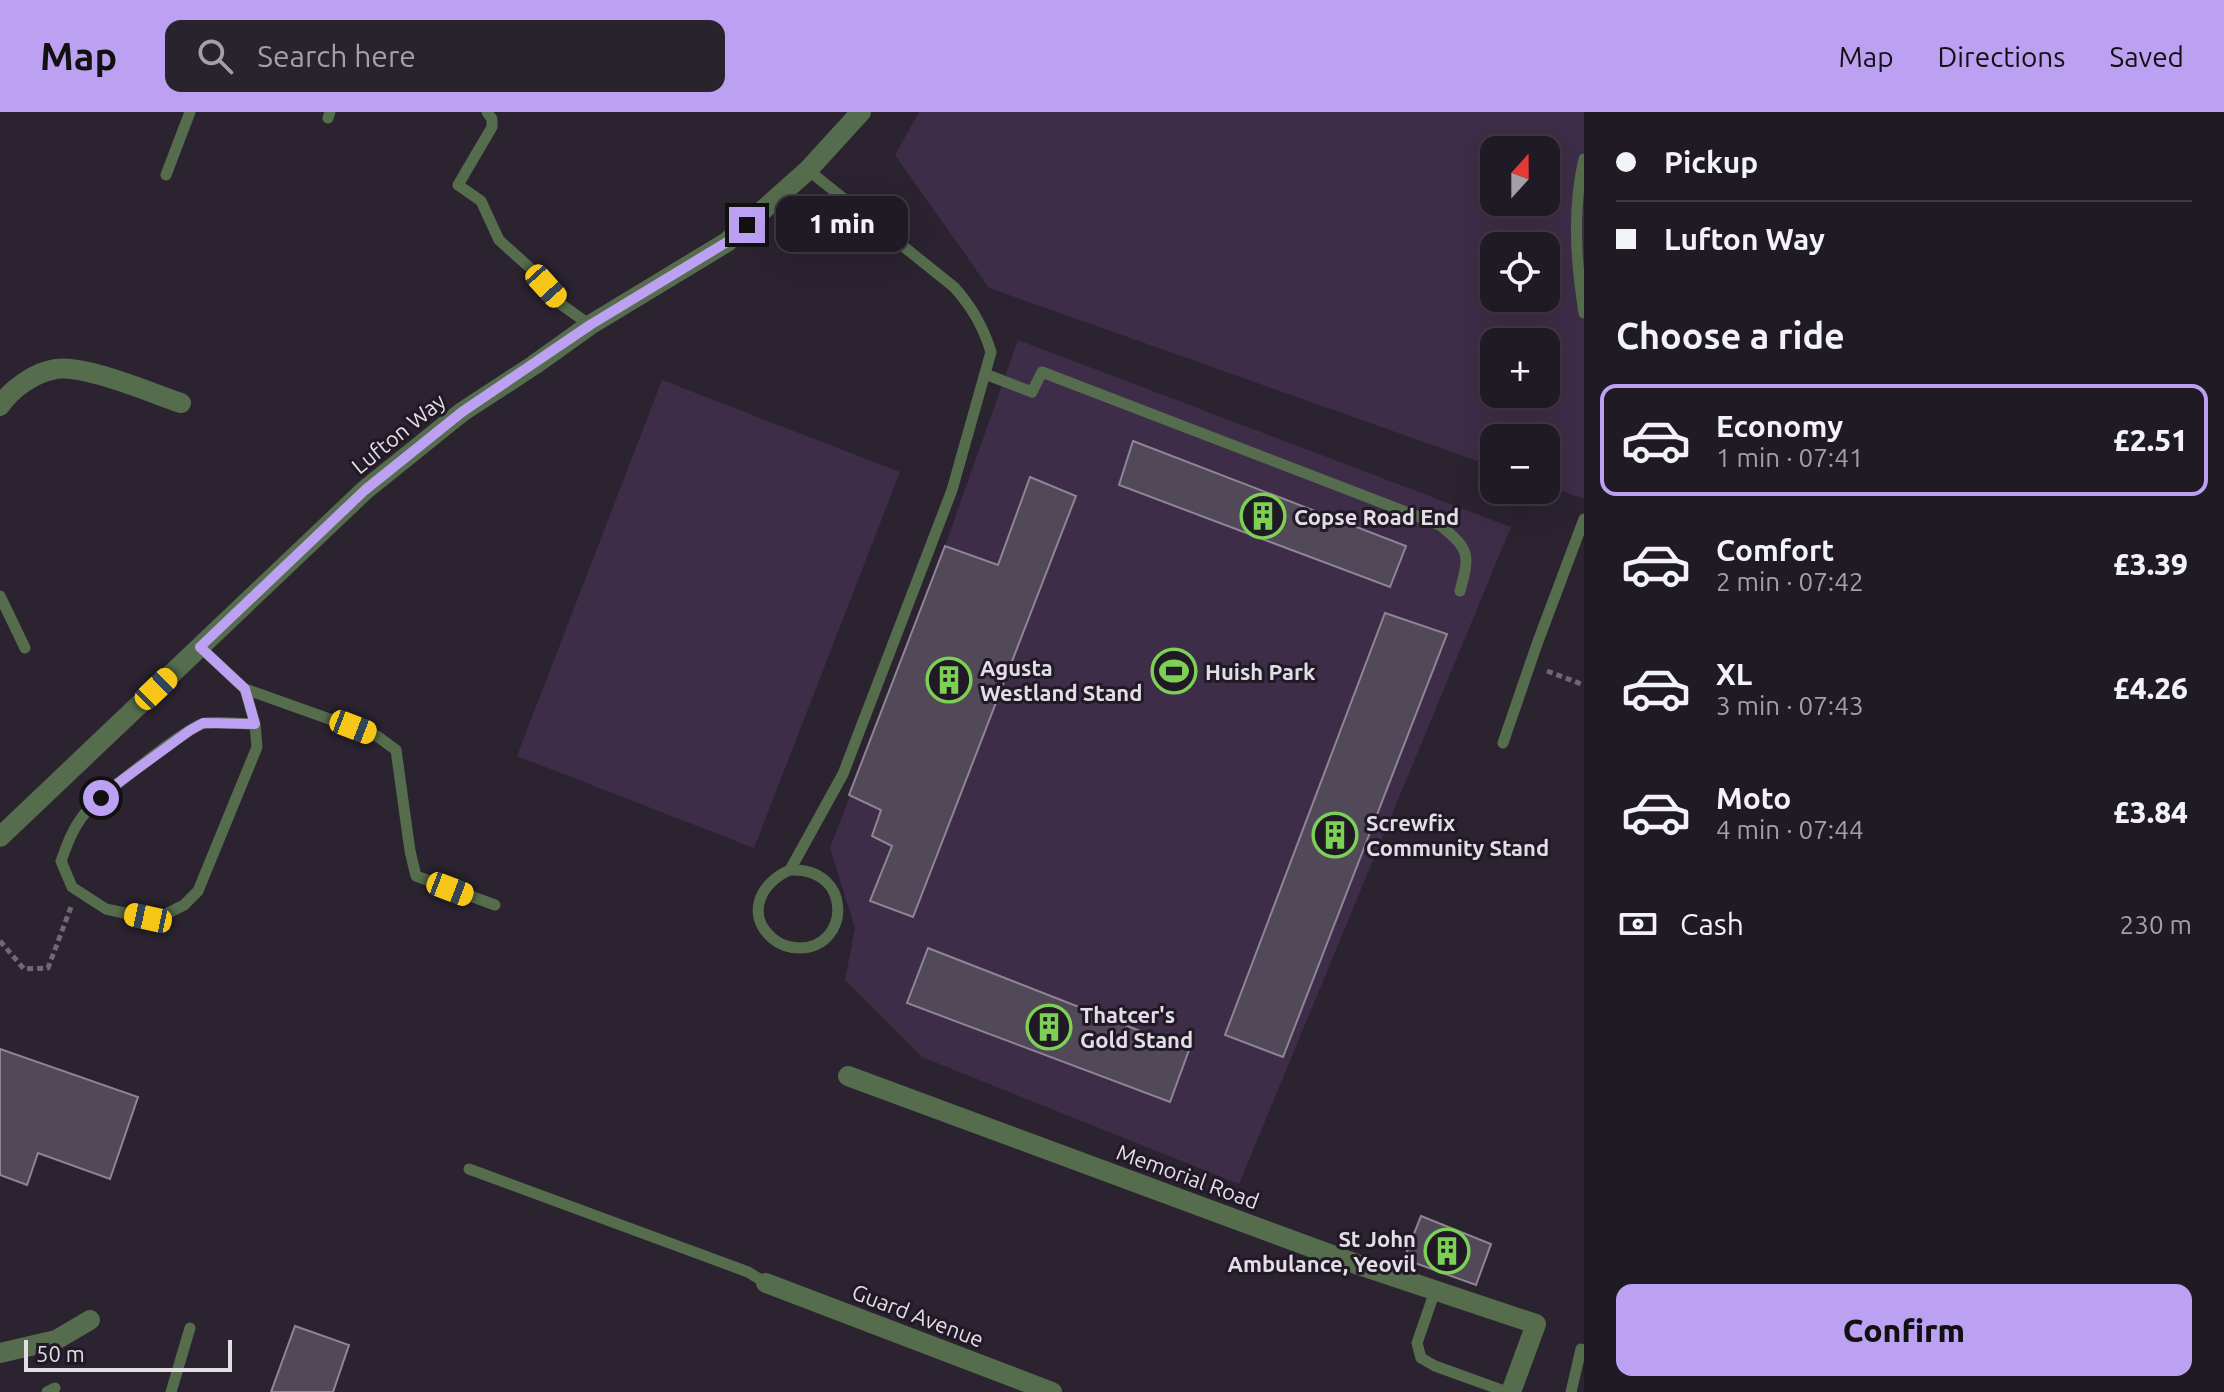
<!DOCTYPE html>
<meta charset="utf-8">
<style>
body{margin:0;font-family:Ubuntu,sans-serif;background:#28232c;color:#f1f3f6;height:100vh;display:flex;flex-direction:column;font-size:30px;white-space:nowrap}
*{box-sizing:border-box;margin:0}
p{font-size:26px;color:#a2a1a6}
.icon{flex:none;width:44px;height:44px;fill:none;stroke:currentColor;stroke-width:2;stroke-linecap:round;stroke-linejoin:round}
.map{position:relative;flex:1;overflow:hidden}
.drawer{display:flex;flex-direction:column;background:#201a24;width:640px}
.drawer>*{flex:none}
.top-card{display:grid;align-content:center;height:176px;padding:0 32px;background:#201a24}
.needle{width:52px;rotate:21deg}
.controls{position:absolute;left:1480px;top:24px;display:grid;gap:16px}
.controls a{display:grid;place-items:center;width:80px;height:80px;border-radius:16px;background:#201a24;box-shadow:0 8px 32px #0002,0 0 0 2px #3d3841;font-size:40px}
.scale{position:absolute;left:24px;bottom:20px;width:208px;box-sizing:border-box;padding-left:8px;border:4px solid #e3dde6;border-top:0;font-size:22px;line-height:28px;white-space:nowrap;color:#e3dde6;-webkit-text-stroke:6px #211926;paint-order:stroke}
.end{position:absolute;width:36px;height:36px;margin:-18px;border:10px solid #bca0f2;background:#111;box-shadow:0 0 0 4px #111}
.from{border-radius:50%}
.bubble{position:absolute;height:56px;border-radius:16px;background:#201a24;box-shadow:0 8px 32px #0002,0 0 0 2px #3d3841;font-size:26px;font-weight:800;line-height:56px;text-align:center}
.car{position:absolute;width:24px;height:48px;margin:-24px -12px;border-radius:10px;box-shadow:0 0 6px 2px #0007;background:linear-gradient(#f5c518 24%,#345 0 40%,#f5c518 0 76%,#345 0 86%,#f5c518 0)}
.top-card b{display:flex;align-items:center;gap:28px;height:76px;font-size:30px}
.top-card b+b{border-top:2px solid #3d3841}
.top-card i{width:20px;height:20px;background:#f1f3f6}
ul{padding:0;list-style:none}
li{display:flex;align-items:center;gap:24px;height:112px;margin:0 16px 12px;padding:0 16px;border:4px solid transparent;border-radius:16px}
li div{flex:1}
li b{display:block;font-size:30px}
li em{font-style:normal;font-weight:800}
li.active{border-color:#bca0f2}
li>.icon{width:72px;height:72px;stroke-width:1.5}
h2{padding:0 32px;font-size:36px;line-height:96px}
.pay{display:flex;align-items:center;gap:20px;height:88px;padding:0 32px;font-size:30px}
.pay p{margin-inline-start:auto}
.button{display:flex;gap:16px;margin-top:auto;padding:16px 32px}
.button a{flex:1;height:92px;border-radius:16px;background:#bca0f2;color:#111;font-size:32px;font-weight:800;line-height:92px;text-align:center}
header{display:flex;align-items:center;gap:48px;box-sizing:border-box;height:112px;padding:0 40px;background:#bca0f2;color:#111}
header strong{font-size:38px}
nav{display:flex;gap:44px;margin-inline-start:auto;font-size:28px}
.search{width:560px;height:72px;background:#28232c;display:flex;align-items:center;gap:20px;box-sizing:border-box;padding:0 28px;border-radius:16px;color:#a2a1a6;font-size:30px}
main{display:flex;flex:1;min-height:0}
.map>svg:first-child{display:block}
.green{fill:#3e2d48;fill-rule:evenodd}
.building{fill:#524958;stroke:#8f8595;stroke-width:2}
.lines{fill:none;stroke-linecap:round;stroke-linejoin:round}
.path{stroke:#6f6874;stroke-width:5;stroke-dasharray:6 4;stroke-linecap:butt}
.service{stroke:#556d4c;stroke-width:11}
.minor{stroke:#556d4c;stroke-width:20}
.tertiary{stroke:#556d4c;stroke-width:20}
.route{stroke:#bca0f2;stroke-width:10}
.labels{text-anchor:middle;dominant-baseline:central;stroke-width:6;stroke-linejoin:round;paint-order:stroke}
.street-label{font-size:22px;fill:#e3dde6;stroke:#211926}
.poi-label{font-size:22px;font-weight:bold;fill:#e3dde6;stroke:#211926;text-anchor:start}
</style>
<header>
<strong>Map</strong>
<div class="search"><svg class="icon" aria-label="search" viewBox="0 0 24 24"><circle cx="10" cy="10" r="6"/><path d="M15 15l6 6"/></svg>Search here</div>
<nav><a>Map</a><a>Directions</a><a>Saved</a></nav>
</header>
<main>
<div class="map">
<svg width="1584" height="1280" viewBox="0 0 1584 1280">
<rect width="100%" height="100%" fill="#2b2330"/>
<g class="green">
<path d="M919,0H1584V387L1546,373V326H1494V355L989,176L895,43ZM1494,38H1546V90H1494ZM1494,134H1546V186H1494ZM1494,230H1546V282H1494Z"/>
<polygon points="1018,228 1511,415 1239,1072 922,945 845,868 855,816 830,736 945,434"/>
<polygon points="662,268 900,360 754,736 517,644"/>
</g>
<g class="building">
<polygon points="1133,329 1406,434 1390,475 1119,373"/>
<polygon points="1030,365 1076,384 913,805 870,789 892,734 872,724 881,698 849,683 945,434 998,453"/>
<polygon points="1385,501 1447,522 1283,945 1225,923"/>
<polygon points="928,836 1189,938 1170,990 907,891"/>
<polygon points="0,937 138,985 110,1067 38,1041 27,1073 0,1063"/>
<polygon points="1421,1104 1491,1132 1476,1173 1404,1147"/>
<polygon points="295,1214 349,1233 333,1280 271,1280"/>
</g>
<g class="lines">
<g class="path">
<polyline points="1547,559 1584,573"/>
<polyline points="0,829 24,857 48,856 71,795"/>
</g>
<g class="service">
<polyline points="487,0 492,7 492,15 458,73 481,89 499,128 529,155 562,193 590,213"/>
<polyline points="328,6 330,0"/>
<path d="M1584,47C1572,97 1576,150 1584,201"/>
<polyline points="166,63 190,0"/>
<path d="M985,262L1032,280L1042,260L1440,413C1470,438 1470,442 1460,479"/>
<polyline points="0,484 25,536"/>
<polyline points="200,535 245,577 377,624 396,638 410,739 416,764 495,793"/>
<path d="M245,577L255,612L257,635L198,779L184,793L166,802L148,806L106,797L72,775L61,749C67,733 72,718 82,705C94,688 188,614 205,611C221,609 239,612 255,612"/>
<polyline points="1503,631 1537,532 1584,407"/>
<path d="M790,758C853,755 851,835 800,836C790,836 780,833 772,826C745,802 761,770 790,758L843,662L952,378L991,240C983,214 972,195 954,175L808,58"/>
<polyline points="469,1057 748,1160 766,1171"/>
<polyline points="1435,1179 1417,1231 1421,1246 1435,1254 1507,1280"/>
<polyline points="47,1280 55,1276"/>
<polyline points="171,1280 190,1216"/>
<polyline points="1571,1280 1581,1237"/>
</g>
<g class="minor">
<path d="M0,294C11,277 35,260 56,257C84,252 151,281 181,291"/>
<polyline points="848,964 1359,1153 1536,1212 1511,1280"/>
<polyline points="766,1171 1052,1280"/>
<polyline points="0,1241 56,1228 90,1208"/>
</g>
<polyline class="tertiary" points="0,725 365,378 462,300 534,253 590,213 727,130 808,58 861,0"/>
</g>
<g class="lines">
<polyline class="route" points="101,686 118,671 189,619 203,611 255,612 245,577 200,535 365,378 462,300 590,213 727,130 747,113"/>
</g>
<defs>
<g id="building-ring" transform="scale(2.3)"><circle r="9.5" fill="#211926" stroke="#7cd155" stroke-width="1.5"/><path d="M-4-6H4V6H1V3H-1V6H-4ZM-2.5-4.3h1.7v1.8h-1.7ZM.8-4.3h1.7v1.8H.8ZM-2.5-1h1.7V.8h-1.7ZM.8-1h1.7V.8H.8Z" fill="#7cd155"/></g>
<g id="stadium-ring" transform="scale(2.3)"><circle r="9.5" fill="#211926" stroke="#7cd155" stroke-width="1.5"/><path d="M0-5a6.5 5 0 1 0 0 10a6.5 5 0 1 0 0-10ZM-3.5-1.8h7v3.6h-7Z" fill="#7cd155"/></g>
</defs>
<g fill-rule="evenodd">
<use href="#building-ring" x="1263" y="404"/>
<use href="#stadium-ring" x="1174" y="559"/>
<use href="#building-ring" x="949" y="568"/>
<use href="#building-ring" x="1335" y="723"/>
<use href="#building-ring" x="1049" y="915"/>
<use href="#building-ring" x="1447" y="1139"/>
</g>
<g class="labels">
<g class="street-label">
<text transform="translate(398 321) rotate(-39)">Lufton Way</text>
<text transform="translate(1188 1064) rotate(20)">Memorial Road</text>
<text transform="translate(918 1203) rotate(21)">Guard Avenue</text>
</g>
<g class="poi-label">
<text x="1294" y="404">Copse Road End</text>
<text x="980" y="555">Agusta<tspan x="980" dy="25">Westland Stand</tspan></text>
<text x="1205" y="559">Huish Park</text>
<text x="1366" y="710">Screwfix<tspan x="1366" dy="25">Community Stand</tspan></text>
<text x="1080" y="902">Thatcer's<tspan x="1080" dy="25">Gold Stand</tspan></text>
<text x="1416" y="1126" text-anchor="end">St John<tspan x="1416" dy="25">Ambulance, Yeovil</tspan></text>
</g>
</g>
</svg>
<div class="controls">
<a><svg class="needle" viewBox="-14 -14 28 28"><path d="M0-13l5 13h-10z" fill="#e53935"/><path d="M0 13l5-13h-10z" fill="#a2a1a6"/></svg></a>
<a><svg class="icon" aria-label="locate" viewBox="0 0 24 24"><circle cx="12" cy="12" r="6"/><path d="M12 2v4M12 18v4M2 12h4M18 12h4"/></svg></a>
<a>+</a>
<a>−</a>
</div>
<div class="scale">50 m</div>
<i class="end from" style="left:101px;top:686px"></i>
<i class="end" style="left:747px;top:113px"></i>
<div class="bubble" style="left:776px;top:84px;width:132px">1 min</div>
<i class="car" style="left:546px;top:174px;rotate:138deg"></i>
<i class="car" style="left:156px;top:577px;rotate:46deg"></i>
<i class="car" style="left:353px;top:615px;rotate:111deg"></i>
<i class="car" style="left:450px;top:777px;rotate:111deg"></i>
<i class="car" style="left:148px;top:806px;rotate:282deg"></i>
</div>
<section class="drawer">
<div class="top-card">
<b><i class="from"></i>Pickup</b>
<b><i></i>Lufton Way</b>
</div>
<h2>Choose a ride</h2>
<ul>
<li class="active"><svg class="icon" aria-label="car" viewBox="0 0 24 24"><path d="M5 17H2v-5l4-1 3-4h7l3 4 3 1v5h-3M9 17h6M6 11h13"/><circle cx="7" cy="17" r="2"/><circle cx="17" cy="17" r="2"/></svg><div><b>Economy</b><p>1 min · 07:41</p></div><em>£2.51</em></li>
<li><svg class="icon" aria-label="car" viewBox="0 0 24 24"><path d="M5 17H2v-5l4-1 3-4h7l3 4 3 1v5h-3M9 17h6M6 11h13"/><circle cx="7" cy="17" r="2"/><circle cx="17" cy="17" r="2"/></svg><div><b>Comfort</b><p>2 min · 07:42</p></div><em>£3.39</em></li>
<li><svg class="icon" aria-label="car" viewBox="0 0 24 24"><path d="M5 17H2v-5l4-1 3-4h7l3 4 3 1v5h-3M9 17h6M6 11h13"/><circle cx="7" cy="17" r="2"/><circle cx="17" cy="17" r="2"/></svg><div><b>XL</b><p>3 min · 07:43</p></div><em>£4.26</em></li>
<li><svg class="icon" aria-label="car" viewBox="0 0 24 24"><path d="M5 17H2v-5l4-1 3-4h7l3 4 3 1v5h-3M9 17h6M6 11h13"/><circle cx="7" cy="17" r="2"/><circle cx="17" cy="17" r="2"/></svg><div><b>Moto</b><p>4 min · 07:44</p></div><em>£3.84</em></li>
</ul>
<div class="pay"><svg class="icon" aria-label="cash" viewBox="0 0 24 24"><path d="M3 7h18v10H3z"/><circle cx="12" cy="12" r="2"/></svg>Cash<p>230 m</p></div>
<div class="button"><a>Confirm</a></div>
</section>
</main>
